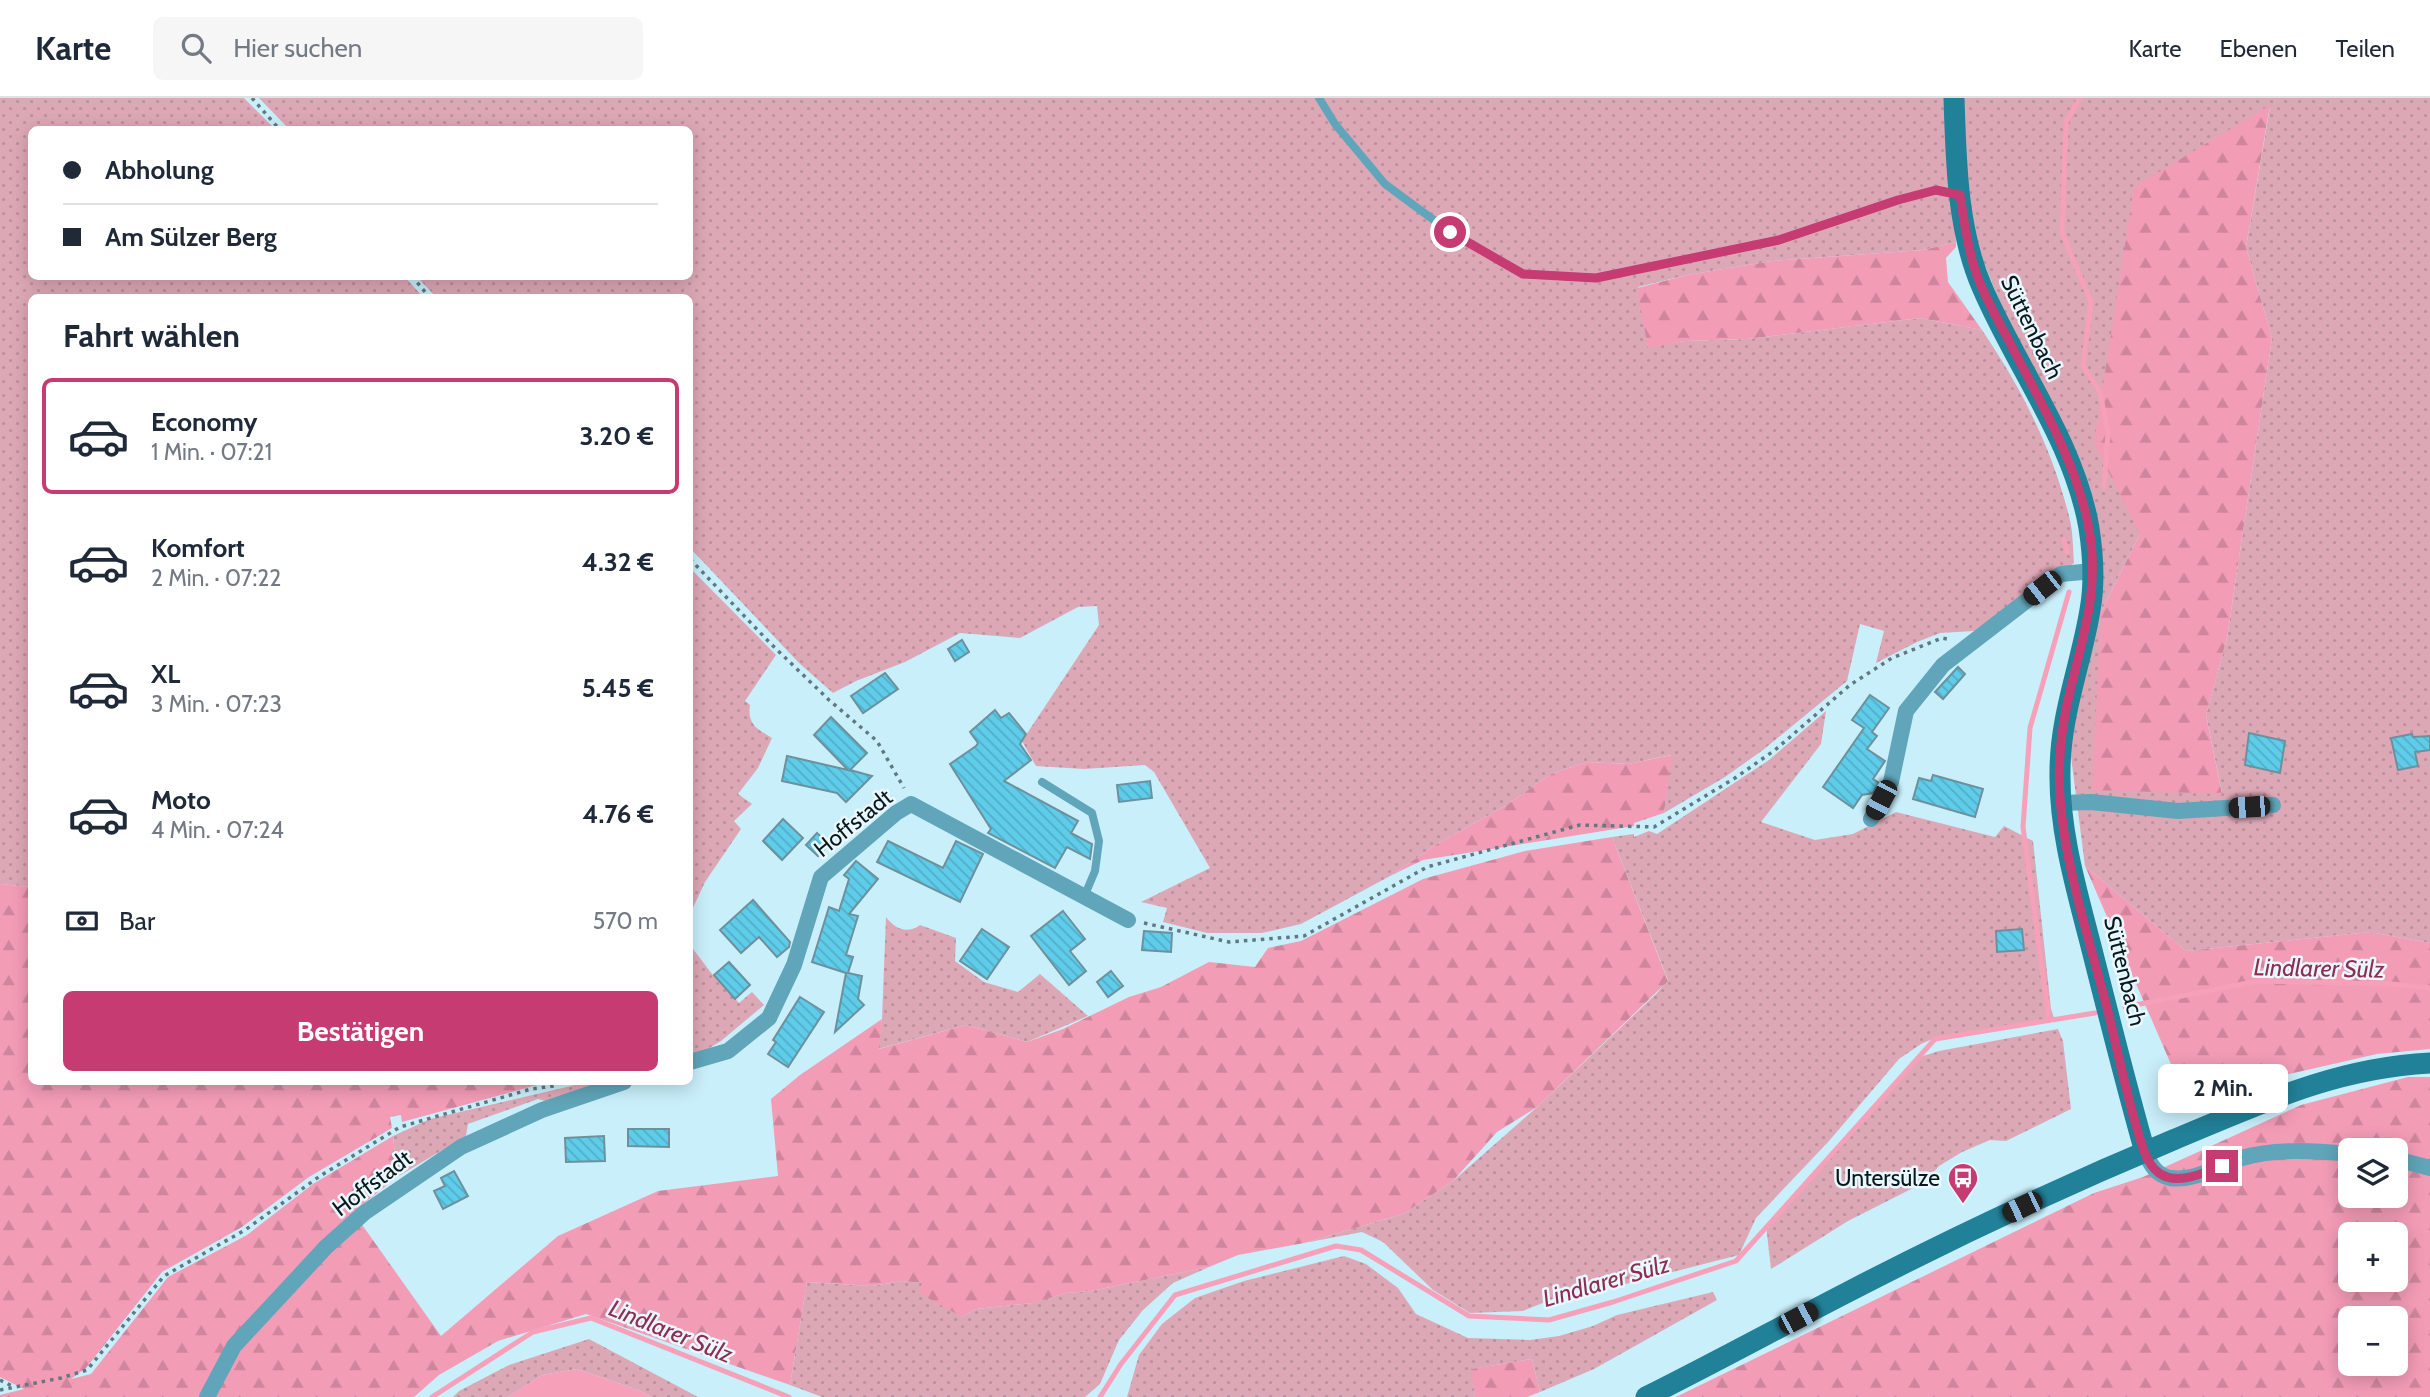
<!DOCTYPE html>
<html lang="de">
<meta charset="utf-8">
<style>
body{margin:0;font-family:Cabin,sans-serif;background:#f6f6f7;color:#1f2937;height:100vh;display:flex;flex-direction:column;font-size:26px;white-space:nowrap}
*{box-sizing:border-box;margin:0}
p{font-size:23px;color:#747a83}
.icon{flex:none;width:38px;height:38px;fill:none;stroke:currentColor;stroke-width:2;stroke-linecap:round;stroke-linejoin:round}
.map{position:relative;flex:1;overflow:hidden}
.panel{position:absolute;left:28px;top:196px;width:665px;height:791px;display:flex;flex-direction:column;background:#fff;border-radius:10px;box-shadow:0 4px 18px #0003}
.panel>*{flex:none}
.top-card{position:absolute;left:28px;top:28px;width:665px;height:154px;border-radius:10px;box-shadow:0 4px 18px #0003;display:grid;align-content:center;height:154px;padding:0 35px;background:#fff}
.controls{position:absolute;left:2338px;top:1040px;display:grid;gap:14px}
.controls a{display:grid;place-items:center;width:70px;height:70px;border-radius:10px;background:#fff;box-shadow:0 4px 18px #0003;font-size:35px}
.end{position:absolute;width:32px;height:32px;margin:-16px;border:9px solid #c63b72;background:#fff;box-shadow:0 0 0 4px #fff}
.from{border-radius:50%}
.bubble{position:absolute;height:49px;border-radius:10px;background:#fff;box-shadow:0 4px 18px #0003;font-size:23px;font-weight:700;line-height:49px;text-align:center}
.car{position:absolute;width:21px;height:42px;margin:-21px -10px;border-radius:9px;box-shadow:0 0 5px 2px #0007;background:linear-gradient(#222 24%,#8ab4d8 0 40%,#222 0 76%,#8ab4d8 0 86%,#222 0)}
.top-card b{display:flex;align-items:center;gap:24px;height:66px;font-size:26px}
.top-card b+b{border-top:2px solid #e0e1e3}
.top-card i{width:18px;height:18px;background:#1f2937}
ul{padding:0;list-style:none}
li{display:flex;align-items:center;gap:21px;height:116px;margin:0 14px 10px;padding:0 21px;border:4px solid transparent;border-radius:10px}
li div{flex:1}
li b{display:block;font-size:26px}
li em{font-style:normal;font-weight:700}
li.selected{border-color:#c63b72}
li>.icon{width:63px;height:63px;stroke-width:1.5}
h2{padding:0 35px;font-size:32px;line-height:84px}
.pay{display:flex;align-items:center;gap:18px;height:77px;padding:0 35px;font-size:26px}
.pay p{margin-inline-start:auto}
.action{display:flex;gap:14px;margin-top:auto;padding:14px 35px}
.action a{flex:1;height:80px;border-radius:10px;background:#c63b72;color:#fff;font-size:28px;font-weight:700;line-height:80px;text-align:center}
header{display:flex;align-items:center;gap:42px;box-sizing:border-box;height:98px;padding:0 35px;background:#fff;border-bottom:2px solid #e0e1e3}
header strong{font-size:33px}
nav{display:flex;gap:38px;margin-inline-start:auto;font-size:24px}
.search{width:490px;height:63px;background:#f6f6f7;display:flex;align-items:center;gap:18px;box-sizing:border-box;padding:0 24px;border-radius:10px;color:#747a83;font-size:26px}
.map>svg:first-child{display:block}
.grass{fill:url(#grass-dots);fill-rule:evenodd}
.forest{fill:url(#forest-firs);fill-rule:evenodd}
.water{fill:#f6a0b9}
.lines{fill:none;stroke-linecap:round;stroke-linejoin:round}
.stream{stroke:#f6a0b9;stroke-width:5}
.building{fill:url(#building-back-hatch);stroke:#6d919c;stroke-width:2}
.path{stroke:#607981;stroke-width:3.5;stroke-dasharray:3.5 5;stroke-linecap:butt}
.lane{stroke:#60a5b9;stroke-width:8}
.street{stroke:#60a5b9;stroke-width:16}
.secondary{stroke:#218198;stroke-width:21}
.route{stroke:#c63b72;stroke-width:9}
.labels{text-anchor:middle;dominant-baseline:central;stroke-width:5;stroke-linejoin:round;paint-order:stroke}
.street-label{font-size:23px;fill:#09181c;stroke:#e9f8fd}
.poi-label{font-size:23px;fill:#09181c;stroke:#e9f8fd;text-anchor:end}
.water-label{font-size:24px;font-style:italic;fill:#8f2c52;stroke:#e9f8fd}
</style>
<header>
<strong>Karte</strong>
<div class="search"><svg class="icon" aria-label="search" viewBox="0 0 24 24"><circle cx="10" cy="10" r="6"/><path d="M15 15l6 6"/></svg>Hier suchen</div>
<nav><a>Karte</a><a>Ebenen</a><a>Teilen</a></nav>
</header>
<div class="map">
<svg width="2430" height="1299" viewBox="0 0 2430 1299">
<defs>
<pattern id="grass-dots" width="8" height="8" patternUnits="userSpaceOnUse" patternTransform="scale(1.75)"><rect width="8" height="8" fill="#dda8b6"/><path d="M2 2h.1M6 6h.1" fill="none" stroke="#bc909c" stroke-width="1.8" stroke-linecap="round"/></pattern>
<pattern id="forest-firs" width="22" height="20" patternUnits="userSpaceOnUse" patternTransform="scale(1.75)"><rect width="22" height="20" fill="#f39cb6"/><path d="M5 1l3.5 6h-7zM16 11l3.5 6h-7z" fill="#cf869c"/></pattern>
<pattern id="building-back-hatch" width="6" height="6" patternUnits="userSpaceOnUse" patternTransform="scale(1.75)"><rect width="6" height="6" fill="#5fcce9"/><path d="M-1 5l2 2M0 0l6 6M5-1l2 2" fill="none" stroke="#51aec7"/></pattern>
</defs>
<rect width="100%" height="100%" fill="#c9effb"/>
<g class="grass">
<polygon points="0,0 244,0 275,31 32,32 32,178 405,179 423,199 32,200 31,789 0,786"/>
<path d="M259,0H1944L1956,144L1923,152L1772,163L1687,177L1638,189L1648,249L1685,243L1747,241L1920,220L1982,232C2022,291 2053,352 2070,422C2073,435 2073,451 2074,465L1974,533L1940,535L1917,544L1876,565L1884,533L1860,526L1847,583L1763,652L1725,679L1664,715L1671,657L1628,666L1587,664L1551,676L1505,708L1435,747L1392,777L1301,826L1262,835H1207L1163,824L1167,810L1141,804L1210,770L1154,674L1145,667L1084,671L1036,668L1022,643L1099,527L1097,508L1078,509L1020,540L960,535L905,564L856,583L833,595L799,565L690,450V200L436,199L417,179L690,178V32L289,31Z"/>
<path d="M1958,0H2430V845L2370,834L2186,853L2085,768L2069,643L2099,446L1973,138ZM2270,9L2246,149L2272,240L2227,540L2206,617L2222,695L2101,514L2140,436Z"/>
<path d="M690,470L776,557L745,603L750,607C747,626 757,631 772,640L758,670L738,696L752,706L734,723L741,731L705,784L690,816Z"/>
<polygon points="1826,613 1821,646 1761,724 1815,742 1853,736 1896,714 1995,739 2004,728 2033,743 2051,911 2054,920 1935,940 1921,946 1899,961 1829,1043 1756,1120 1739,1157 1610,1190 1575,1192 1523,1213 1470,1215 1433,1192 1383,1144 1362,1134 1304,1145 1403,1116 1453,1083 1537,1009 1657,895 1668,882 1612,739 1634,736 1634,739 1649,733 1657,736 1769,662"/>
<path d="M886,819C894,830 907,837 920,827L956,840L955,863L984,884L1018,894L1040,876L1088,918L1027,944L966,927L878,951L882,921Z"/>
<polygon points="690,847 712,876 739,905 752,894 764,907 721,943 690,962"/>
<polygon points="2058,931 2063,943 2071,1011 2006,1043 1990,1042 1962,1054 1939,1068 1925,1084 1848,1123 1771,1171 1766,1127 1841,1047 1910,968 1923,958 1939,953"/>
<polygon points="588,984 608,984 549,1004 538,1001 468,1026 466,1038 397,1079 393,1038 430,1021"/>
<polygon points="1344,1158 1366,1166 1398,1190 1416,1216 1468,1240 1530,1242 1559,1238 1593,1228 1617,1217 1713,1194 1717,1202 1594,1271 1540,1294 1532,1261 1472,1271 1475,1299 1127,1299 1139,1257 1162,1226 1195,1200 1244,1183"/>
<polygon points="1209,1169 1173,1185 1143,1212 1119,1242 1100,1286 1085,1299 822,1299 790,1287 807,1184 872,1188 902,1183 922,1185 962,1219 976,1211 1032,1205 1066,1195 1091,1193"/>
<polygon points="589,1241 698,1299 652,1299 638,1292 577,1271 542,1277 508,1299 453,1299 459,1293 509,1267"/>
</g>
<g class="forest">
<polygon points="2270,7 2246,149 2272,240 2227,540 2206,617 2222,696 2092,692 2101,514 2140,436 2094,345 2134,89"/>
<polygon points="1956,144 1956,149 1946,160 1948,184 1982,232 1920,220 1747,241 1685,243 1648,250 1637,190 1687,177 1772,163 1923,152"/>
<polygon points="1672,657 1664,715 1634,725 1634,728 1423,762 1392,777 1435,747 1505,708 1551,676 1587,664 1628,666"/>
<polygon points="1612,739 1668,883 1537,1009 1497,1034 1453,1083 1403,1116 1304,1145 1238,1157 1209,1169 1091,1193 1066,1195 1033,1205 976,1211 962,1219 919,1195 922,1185 902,1183 872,1188 807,1184 790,1287 586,1216 498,1243 439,1277 414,1299 0,1299 0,1297 24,1291 0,1279 0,786 31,789 32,984 548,984 402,1024 401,1017 390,1019 392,1030 309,1079 242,1129 162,1174 86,1270 71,1281 91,1276 168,1179 247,1137 313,1086 393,1038 397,1079 353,1114 441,1238 558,1138 658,1093 778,1078 771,1001 800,977 882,921 879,951 966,927 1027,944 1063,931 1129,899 1161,889 1209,864 1255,869 1268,850 1301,843 1423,781 1525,753"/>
<polygon points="2085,768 2186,853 2370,834 2430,845 2430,951 2377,956 2285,977 2190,1010"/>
<path d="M2408,979H2430V1299H1676L2094,1095L2143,1079L2301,1007ZM2350,1052H2396V1097H2350ZM2350,1136H2396V1181H2350ZM2350,1220H2396V1265H2350Z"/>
<polygon points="1532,1261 1540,1294 1527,1299 1475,1299 1471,1271"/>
</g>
<polygon class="water" points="577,1271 638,1292 652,1299 508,1299 542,1277"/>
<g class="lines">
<g class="stream">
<polyline points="2080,0 2066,24 2062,135 2091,204 2083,268 2100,294 2108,335 2104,389"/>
<polyline points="2064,442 2067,454"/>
<polyline points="2125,909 2258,883 2392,886 2430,890"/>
<polyline points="2049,922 2023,729 2030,630 2069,494"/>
<polyline points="432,1299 533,1234 591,1220 789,1299"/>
<polyline points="1100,1299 1121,1266 1175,1197 1336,1148 1361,1152 1469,1218 1549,1222 1613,1204 1736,1163 1935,941 2095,915"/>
</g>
</g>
<g class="building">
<polygon points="962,542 969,554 955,563 948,551"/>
<polygon points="1958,569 1965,576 1943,601 1935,594"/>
<polygon points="885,575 898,591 863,615 851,598"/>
<polygon points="1870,597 1889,610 1872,634 1877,638 1867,651 1885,663 1873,681 1879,685 1873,695 1862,697 1853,710 1823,689 1864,630 1852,622"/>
<polygon points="995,612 1001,620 1009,615 1026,636 1020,646 1031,662 1004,683 1078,723 1071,735 1092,746 1090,761 1067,749 1055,770 988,735 991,731 950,666 976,648 978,645 970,634"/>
<polygon points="831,619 867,655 850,672 872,678 846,704 837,695 782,683 787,658 848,672 814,637"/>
<polygon points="2249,635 2285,643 2280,675 2245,667"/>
<polygon points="2412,636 2413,639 2430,638 2430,652 2415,654 2418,668 2398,672 2391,640"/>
<polygon points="1933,677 1983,691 1975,719 1913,701 1919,680 1931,683"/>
<polygon points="1150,683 1152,700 1119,704 1117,687"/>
<polygon points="783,721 803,740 782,762 763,743"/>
<polygon points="817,735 829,746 818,758 806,747"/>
<polygon points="888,743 943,770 956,743 983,756 960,804 877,764"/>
<polygon points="856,763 878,781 849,816 858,818 846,857 853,859 848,875 862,878 858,901 864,907 835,934 846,875 812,864 829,809 839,813 849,781 844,777"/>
<polygon points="753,802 790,844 789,849 777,859 759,839 741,855 720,832"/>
<polygon points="1063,813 1085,841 1070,853 1086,873 1069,887 1031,838"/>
<polygon points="982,831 1009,849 987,881 960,863"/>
<polygon points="2022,831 2024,852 1997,854 1996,833"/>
<polygon points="1144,833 1172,835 1171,854 1142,852"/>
<polygon points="729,864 750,887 735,901 714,877"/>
<polygon points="1111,873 1123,888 1108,899 1097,884"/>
<polygon points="800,899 824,914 788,969 768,956 776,944 773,942"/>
<polygon points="628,1031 669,1031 669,1049 628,1048"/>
<polygon points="604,1038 605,1063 566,1064 565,1040"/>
<polygon points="454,1073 468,1098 443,1111 434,1093 445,1088 441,1080"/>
</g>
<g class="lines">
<g class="path">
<polyline points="252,0 280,32"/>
<polyline points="412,178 430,200"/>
<polyline points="690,461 770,545 829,602 877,643 904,690"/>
<polyline points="1144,825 1229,844 1304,838 1427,769 1580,727 1654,729 1735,680 1775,652 1850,587 1892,560 1942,540 1947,541"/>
<polyline points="0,1282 14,1289"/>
<polyline points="0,1292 61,1280 87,1272 164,1178 245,1132 320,1078 400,1029 531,991 554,988"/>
</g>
<g class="lane">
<polyline points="1319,0 1335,26 1385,86 1450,134 1523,176 1596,180 1779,142 1898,102 1936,92 1959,97"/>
<polyline points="1042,684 1092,715 1099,743 1095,773 1084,799"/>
</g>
<g class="street">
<polyline points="2060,705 2091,704 2178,713 2273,707"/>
<polyline points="1871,721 1891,684 1906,613 1943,567 2061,476 2093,473"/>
<polyline points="690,964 728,953 769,920 794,867 821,779 896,715 911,706 1128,822"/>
<path d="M2145,1054C2150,1066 2156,1077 2170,1080C2195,1084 2219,1067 2242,1060C2276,1050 2316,1053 2350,1056"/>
<polyline points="2396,1061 2430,1070"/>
<polyline points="207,1299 234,1248 326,1149 364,1115 461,1049 542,1012 624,984"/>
</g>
<g class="secondary">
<path d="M1954,0C1956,62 1957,132 1982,189C2016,269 2074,343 2089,430C2093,456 2095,485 2090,512C2081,567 2060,617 2060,674C2059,734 2077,793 2092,852C2109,919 2126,987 2145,1054"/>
<path d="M1646,1299C1714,1265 1780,1229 1848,1194C1954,1139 2063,1088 2173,1042C2260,1006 2334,970 2430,965"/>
</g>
</g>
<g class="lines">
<path class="route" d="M1450,134L1523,176L1596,180L1779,142L1898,102L1936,92L1960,97C1964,122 1967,148 1975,172C1983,196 1996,219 2008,241C2038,300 2075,361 2088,426C2106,512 2064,576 2060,658C2058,683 2060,709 2064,734C2073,793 2092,852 2107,910C2119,957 2128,1007 2144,1053C2147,1061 2152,1070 2159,1075C2177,1088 2203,1075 2222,1068"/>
</g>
<defs>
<g id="bus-pin" transform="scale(1.575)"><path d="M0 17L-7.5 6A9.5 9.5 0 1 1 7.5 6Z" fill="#c63b72" stroke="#e9f8fd"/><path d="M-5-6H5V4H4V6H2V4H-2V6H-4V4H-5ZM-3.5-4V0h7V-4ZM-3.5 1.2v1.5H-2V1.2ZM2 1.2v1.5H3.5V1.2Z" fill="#fff"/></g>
</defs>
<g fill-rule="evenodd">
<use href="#bus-pin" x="1963" y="1080"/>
</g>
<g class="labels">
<g class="street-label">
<text transform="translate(2032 229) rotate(64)">Süttenbach</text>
<text transform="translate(853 725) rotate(-39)">Hoffstadt</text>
<text transform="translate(2125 873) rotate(76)">Süttenbach</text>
<text transform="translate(372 1085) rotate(-37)">Hoffstadt</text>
</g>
<g class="poi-label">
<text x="1940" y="1080">Untersülze</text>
</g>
<g class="water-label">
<text transform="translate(2319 870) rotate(1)">Lindlarer Sülz</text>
<text transform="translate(1606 1183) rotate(-16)">Lindlarer Sülz</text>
<text transform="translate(671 1233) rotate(22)">Lindlarer Sülz</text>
</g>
</g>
</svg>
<div class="controls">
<a><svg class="icon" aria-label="layers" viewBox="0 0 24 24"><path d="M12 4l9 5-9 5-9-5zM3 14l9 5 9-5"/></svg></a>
<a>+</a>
<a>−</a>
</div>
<i class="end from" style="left:1450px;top:134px"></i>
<i class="end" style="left:2222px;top:1068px"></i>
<div class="bubble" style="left:2158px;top:966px;width:130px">2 Min.</div>
<i class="car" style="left:2042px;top:490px;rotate:232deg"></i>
<i class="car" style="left:1881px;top:702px;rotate:208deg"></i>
<i class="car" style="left:2249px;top:709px;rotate:266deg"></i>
<i class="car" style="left:2022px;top:1109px;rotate:244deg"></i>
<i class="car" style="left:1798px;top:1220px;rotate:62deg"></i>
<div class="top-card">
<b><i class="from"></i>Abholung</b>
<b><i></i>Am Sülzer Berg</b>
</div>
<section class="panel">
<h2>Fahrt wählen</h2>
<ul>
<li class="selected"><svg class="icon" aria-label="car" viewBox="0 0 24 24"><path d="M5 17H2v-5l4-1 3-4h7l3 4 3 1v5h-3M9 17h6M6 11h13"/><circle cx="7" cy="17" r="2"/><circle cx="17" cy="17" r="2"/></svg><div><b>Economy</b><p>1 Min. · 07:21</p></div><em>3.20 €</em></li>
<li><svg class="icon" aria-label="car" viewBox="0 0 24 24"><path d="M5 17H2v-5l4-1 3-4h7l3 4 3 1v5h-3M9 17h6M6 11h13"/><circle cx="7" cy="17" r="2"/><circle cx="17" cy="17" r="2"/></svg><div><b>Komfort</b><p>2 Min. · 07:22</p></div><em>4.32 €</em></li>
<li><svg class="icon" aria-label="car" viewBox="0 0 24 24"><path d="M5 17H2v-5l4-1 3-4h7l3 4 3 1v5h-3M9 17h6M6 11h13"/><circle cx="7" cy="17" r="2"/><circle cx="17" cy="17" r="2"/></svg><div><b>XL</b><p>3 Min. · 07:23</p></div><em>5.45 €</em></li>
<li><svg class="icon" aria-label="car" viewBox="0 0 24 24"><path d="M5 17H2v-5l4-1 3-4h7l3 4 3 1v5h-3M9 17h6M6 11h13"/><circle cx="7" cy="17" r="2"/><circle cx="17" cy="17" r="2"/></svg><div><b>Moto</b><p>4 Min. · 07:24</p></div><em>4.76 €</em></li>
</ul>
<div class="pay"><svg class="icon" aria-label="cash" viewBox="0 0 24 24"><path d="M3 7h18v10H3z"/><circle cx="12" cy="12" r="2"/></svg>Bar<p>570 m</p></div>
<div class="action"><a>Bestätigen</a></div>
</section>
</div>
